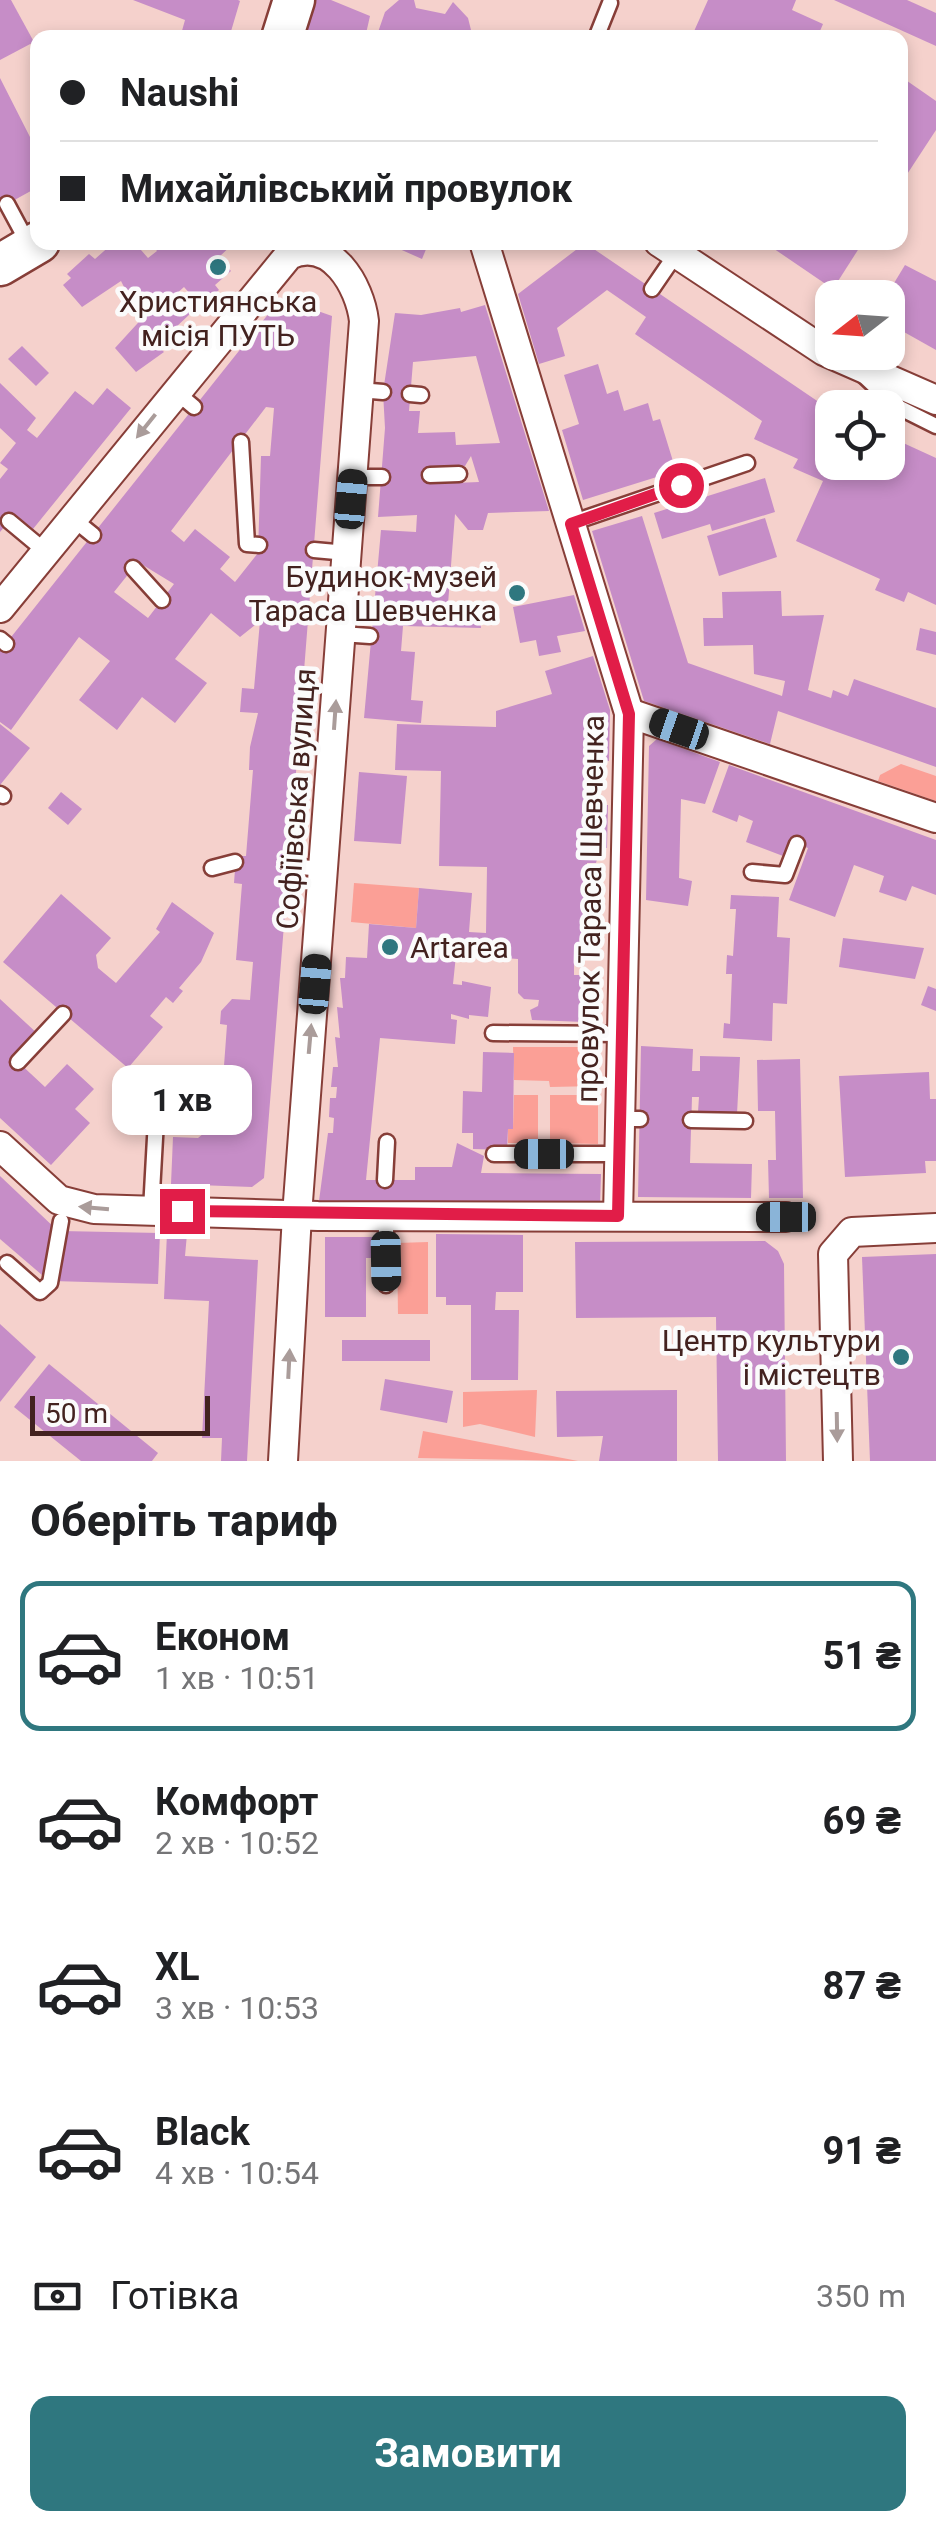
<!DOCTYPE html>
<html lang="uk">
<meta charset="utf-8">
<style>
body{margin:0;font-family:Roboto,sans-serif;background:#f2f2f2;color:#202124;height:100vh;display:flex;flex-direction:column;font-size:38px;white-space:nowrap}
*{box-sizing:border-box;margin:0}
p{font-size:32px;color:#757577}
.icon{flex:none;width:55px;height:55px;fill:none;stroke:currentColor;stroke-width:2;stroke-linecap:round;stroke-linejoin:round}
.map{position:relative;height:1461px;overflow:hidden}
.side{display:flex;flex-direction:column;background:#fff;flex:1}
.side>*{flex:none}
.guide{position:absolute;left:30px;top:30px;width:878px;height:220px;border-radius:20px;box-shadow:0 5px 15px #0003;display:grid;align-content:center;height:220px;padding:0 30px;background:#fff}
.needle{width:65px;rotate:253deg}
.fabs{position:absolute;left:815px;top:280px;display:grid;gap:20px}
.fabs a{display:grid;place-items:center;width:90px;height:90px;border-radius:20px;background:#fff;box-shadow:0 5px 15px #0003;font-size:50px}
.scale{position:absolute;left:30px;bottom:25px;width:180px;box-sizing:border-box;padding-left:10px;border:5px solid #43221f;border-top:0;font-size:28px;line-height:35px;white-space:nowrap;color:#43221f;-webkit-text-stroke:8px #fbfbfb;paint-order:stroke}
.end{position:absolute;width:45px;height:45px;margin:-22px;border:12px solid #e11d48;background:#fff;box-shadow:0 0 0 5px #fff}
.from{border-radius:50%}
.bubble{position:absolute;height:70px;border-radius:20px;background:#fff;box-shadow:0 5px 15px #0003;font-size:32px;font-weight:700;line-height:70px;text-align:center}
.car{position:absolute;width:30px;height:60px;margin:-30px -15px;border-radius:12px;box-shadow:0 0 8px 2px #0007;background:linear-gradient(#222 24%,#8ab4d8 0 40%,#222 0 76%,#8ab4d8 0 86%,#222 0)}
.guide b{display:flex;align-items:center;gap:35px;height:95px;font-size:38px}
.guide b+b{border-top:2px solid #e0e0e0}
.guide i{width:25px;height:25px;background:#202124}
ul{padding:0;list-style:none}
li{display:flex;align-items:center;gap:30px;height:150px;margin:0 20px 15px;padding:0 10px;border:5px solid transparent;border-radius:20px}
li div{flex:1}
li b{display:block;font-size:38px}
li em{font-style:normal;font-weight:700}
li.active{border-color:#2f777f}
li>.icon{width:90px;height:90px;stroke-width:1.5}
h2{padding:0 30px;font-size:45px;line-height:120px}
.pay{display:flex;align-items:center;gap:25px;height:110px;padding:0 30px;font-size:38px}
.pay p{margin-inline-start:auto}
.button{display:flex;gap:20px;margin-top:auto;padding:20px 30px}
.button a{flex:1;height:115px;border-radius:20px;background:#2f777f;color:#fff;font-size:40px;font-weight:700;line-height:115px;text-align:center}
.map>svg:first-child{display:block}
.green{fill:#fb9f96}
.building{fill:#c68dc7;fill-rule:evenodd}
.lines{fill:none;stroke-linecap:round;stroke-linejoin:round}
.lane-casing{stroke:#873e38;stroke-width:19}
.street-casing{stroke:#873e38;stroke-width:32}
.secondary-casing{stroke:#873e38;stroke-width:45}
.lane{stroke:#fff;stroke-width:14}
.street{stroke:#fff;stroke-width:28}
.secondary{stroke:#fff;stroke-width:40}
.oneway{fill:#aa9c9a}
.route{stroke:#e11d48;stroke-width:12}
.poi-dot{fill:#2f777f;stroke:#fbfbfb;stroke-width:4}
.labels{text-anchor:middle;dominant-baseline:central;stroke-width:9;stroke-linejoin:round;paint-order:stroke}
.poi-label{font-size:30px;fill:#43221f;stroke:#fbfbfb;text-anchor:end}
.street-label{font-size:30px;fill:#43221f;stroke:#fbfbfb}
</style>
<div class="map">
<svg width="936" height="1461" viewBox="0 0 936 1461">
<rect width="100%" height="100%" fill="#f5d1cc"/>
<g class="green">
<polygon points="901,764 936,776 936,801 878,781 880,775"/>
<polygon points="354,883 419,888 416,928 351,922"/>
<polygon points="513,1047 598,1047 598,1086 550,1087 549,1081 514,1080"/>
<polygon points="514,1095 538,1095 538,1139 532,1143 508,1143 508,1129 513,1129"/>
<polygon points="550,1095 598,1095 598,1144 555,1143 550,1139"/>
<polygon points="428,1242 428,1314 398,1314 397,1243"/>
<polygon points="537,1390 535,1437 480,1424 463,1427 463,1392"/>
<polygon points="423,1431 578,1461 418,1458"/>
</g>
<g class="building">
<polygon points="0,0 11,0 34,42 0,60"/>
<polygon points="133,0 238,0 240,1 229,38 180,38 185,20"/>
<polygon points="308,0 331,0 370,16 365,38 301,38"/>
<polygon points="399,0 414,0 416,8 445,14 453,2 468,18 473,38 376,38 385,12"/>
<polygon points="708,0 796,0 792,10 823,24 817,38 691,38"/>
<polygon points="834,0 907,0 936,13 936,46"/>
<polygon points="900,76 936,101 936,130 900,185"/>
<polygon points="0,78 30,137 38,133 38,187 0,208"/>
<polygon points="126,242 134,242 148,258 157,251 150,242 235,242 219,257 231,271 215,285 219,290 201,306 184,287 175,295 191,313 175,328 180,332 161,349 164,352 136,372 115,348 147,313 137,302 133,305 121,281 82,307 63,285 71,278 67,274 89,254 95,259 112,244 118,250"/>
<polygon points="397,242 429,242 422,259 395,247"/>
<polygon points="764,242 863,242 833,289"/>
<polygon points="585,243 832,411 832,462 888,462 888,436 936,458 936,605 908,592 904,602 875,590 880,579 796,541 823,481 793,468 798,459 754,439 762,421 635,334 646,317 607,290 557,328 565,356 539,364 518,294"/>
<polygon points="905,265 936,281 936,350 888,323 885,298"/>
<path d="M281,298L332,316L264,1178L252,1187L171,1184L173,1137L198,1138L220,1120L227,1025L220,1024L221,1011L232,999L250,1000L253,962L236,960L242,884L234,883L236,856H246L253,770H249L250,747L258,713L240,712L242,688L254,689L260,621L240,637L211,613L175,659L207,683L175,723L142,697L117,730L79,700L110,661L79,637L11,730L0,722V651ZM266,407L274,408L270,456H261L258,553L235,582L220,569L230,557L195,529L184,542L171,531ZM138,562L174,584L148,618L114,592Z"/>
<path d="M485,305L549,511L488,513L483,530H468L455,514L448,604L479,607L481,628L403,626L401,651L415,652L411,700L423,701L421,723L364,718L381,530L416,532L417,515L378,517L385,428L383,392L395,313L421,315L460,308L461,312ZM476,356L500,443L456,445L455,432L418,433L420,411H409L413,362ZM471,456L479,482L430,484L431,467L465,466Z"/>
<polygon points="22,346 49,373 36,386 8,359"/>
<polygon points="598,364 607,394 618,390 624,411 648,403 653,421 660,419 676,471 583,500 562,430 579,424 564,375"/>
<polygon points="0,383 36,418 27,430 37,438 75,391 93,405 107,388 131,408 33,529 15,514 0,532 0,479 8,469 0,463 16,443 0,428"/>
<polygon points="765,478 775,512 712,531 710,524 662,539 654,513"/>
<polygon points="642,516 688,663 782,696 785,681 754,674 753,645 704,646 703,618 723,618 722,592 781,591 782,616 824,615 808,690 831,698 833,690 848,696 854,679 936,708 936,767 778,711 770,744 644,701 592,531"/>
<polygon points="765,518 777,557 719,576 707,536"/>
<polygon points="574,595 585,631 557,636 561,652 539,656 536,640 520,643 513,607"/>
<polygon points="920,628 936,632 936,655 916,650"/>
<polygon points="593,656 610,710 609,761 601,760 600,805 608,805 607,848 600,848 596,863 587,863 584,960 574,960 574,975 586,975 591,989 598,989 598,1008 591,1008 585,1022 532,1020 530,1010 538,1006 539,1000 524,999 518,993 518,959 456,955 453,984 462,985 462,981 491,987 488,1017 469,1015 469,1019 451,1014 451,1019 457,1020 455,1044 380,1038 366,1180 415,1180 415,1167 452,1167 457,1143 484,1156 481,1173 601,1174 600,1206 319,1201 328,1133 333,1133 334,1118 329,1117 330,1098 336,1098 337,1087 331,1087 333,1067 338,1067 335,1037 340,1038 337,1007 343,1008 340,978 345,978 346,957 367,958 369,924 416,928 419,888 472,893 469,932 486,933 487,867 439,866 441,771 395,770 397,724 496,727 496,711 552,694 545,671"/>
<polygon points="0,724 30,748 0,785"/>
<polygon points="657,739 720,762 705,804 681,799 679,878 692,881 688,906 646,900 649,746"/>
<polygon points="729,765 936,840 936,895 912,886 906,901 879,892 884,876 854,865 835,917 789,900 808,848 789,841 783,856 746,842 753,821 739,815 737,822 712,812"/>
<polygon points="359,772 407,776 401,844 354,841"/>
<polygon points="61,792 82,809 68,825 48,808"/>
<polygon points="61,894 111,938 96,955 98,968 116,983 160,932 156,929 172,902 214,933 201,962 179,988 183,991 173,1003 166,997 150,1016 163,1027 128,1068 3,962"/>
<polygon points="731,895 779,897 777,937 790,938 787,1004 773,1003 772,1041 723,1038 724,1023 730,1024 732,974 726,974 727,955 733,956 736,909 730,909"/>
<polygon points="843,938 924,948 915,979 839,967"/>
<polygon points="928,986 936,989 936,1011 921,1005"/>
<polygon points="0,999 39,1035 16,1060 45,1087 67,1064 94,1089 75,1109 90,1123 51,1165 0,1118"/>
<polygon points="641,1046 693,1049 692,1071 700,1071 700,1056 740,1057 737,1114 698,1112 699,1097 692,1097 690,1163 752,1164 751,1198 638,1197"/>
<polygon points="483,1052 514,1053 513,1129 508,1129 507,1150 473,1149 473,1133 462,1133 463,1091 482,1092"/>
<polygon points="800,1059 803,1198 769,1198 768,1160 776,1160 775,1111 758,1111 757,1060"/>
<polygon points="929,1072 930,1099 936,1099 936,1161 925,1161 926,1173 845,1177 839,1076"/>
<polygon points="0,1176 58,1231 49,1281 0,1239"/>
<polygon points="61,1231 160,1233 158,1284 52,1281"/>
<polygon points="167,1233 187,1234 185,1256 258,1260 247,1461 221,1461 222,1438 202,1438 209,1301 164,1299"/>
<polygon points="436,1234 523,1235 523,1292 496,1292 495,1310 519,1310 518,1380 471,1380 471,1305 446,1305 446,1297 436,1297"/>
<polygon points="325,1237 380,1237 380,1258 366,1258 366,1317 325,1317"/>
<polygon points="765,1241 778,1251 784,1264 786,1461 718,1461 716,1317 576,1318 575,1242"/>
<polygon points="936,1254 936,1461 870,1461 862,1257"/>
<polygon points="0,1324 36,1357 0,1402"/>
<rect x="342" y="1340" width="88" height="21"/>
<polygon points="49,1364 158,1453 152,1461 81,1461 14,1407"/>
<polygon points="385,1379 453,1391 447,1423 380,1410"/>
<polygon points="677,1390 677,1461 599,1461 603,1436 557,1437 556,1391"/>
</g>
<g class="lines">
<g class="lane-casing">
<g id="lane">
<polyline points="596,38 610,3"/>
<polyline points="7,204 28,243"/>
<polyline points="652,289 676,254"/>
<polyline points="864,376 896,406 936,426"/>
<polyline points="359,390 383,392"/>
<polyline points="175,391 194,407"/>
<polyline points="410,394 421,395"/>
<polyline points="241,442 247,544 259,545"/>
<polyline points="430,475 459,474"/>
<polyline points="353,477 382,477"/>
<polyline points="72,518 93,535"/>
<polyline points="9,521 45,551"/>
<polyline points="571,523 747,463"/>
<polyline points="314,550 347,553"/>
<polyline points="133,568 162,600"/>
<polyline points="341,634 370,636"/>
<polyline points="0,639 6,644"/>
<polyline points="0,794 3,796"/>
<polyline points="289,866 324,869"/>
<polyline points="212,868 235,862"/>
<polyline points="752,872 785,875 797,844"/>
<polyline points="493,1033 622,1034"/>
<polyline points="18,1062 63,1014"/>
<polyline points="620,1119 640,1119"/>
<polyline points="691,1120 745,1121"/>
<polyline points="494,1154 619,1154"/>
<polyline points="385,1180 387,1142"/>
<polyline points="151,1210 156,1120"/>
<polyline points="386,1216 386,1285"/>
<polyline points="7,1263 40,1292 50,1283 61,1221"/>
</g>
</g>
<g class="street-casing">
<g id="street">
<polyline points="484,242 629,713 618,1216"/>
<polyline points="659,242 824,351 936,400"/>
<path d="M0,608L289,255C331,235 360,286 364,321L297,1215L283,1461"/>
<polyline points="629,713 936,818"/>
<polyline points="0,1146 59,1200 94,1209 318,1216 786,1217"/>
<polyline points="838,1461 833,1254 852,1232 936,1228"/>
</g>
</g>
<g class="secondary-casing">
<g id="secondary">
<polyline points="282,38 294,0"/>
<polyline points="0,265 39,242"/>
</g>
</g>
<use href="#lane" class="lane"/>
<use href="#street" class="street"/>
<use href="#secondary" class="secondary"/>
</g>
<defs><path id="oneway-solid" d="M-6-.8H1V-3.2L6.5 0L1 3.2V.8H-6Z" transform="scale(2.5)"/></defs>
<g class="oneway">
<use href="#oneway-solid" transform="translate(146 426) rotate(129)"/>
<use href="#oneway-solid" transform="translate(335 715) rotate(-86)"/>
<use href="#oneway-solid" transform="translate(310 1039) rotate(-85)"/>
<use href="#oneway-solid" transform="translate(94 1208) rotate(-175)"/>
<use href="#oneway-solid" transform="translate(289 1364) rotate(-87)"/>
<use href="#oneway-solid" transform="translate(837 1427) rotate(89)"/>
</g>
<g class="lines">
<polyline class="route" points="182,1211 618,1216 629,714 571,524 681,485"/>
</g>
<g class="poi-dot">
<circle cx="218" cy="267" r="10"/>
<circle cx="517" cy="593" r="10"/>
<circle cx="390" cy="947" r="10"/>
<circle cx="901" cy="1357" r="10"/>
</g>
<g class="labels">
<g class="poi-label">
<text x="218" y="301" text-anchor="middle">Християнська<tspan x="218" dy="34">місія ПУТЬ</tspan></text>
<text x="497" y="576">Будинок-музей<tspan x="497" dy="34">Тараса Шевченка</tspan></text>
<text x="410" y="947" text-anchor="start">Artarea</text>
<text x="881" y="1340">Центр культури<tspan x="881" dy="34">і містецтв</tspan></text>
</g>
<g class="street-label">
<text transform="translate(296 799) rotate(-86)">Софіївська вулиця</text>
<text transform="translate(590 909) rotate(-89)">провулок Тараса Шевченка</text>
</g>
</g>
</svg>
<div class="fabs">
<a><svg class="needle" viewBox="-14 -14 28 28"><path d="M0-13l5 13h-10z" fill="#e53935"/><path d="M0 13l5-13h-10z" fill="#757577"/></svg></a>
<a><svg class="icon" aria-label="locate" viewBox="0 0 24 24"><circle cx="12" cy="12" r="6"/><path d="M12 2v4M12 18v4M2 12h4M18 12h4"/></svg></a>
</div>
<div class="scale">50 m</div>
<i class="end from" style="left:681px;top:485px"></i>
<i class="end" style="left:182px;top:1211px"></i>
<div class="bubble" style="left:112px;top:1065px;width:140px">1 хв</div>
<i class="car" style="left:351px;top:499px;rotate:5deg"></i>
<i class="car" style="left:679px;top:729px;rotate:289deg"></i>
<i class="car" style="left:315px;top:984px;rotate:5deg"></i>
<i class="car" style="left:544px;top:1154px;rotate:270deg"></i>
<i class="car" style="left:786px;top:1217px;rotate:270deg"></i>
<i class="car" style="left:386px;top:1261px;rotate:179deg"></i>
<div class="guide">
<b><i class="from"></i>Naushi</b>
<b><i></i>Михайлівський провулок</b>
</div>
</div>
<section class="side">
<h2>Оберіть тариф</h2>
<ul>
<li class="active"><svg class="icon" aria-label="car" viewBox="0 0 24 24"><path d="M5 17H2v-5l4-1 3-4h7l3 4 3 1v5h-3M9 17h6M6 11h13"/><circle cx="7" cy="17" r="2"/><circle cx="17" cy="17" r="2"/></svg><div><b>Економ</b><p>1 хв · 10:51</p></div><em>51 ₴</em></li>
<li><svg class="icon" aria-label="car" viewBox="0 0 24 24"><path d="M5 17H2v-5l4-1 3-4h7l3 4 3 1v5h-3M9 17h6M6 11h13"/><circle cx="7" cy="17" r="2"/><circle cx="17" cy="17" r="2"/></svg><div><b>Комфорт</b><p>2 хв · 10:52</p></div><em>69 ₴</em></li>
<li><svg class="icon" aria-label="car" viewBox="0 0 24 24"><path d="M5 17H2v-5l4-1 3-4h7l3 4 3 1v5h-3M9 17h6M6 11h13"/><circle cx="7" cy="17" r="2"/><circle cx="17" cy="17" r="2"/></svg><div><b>XL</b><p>3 хв · 10:53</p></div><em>87 ₴</em></li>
<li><svg class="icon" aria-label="car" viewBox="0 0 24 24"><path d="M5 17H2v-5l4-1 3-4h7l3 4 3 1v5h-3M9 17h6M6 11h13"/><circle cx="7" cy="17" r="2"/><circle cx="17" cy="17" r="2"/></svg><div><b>Black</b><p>4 хв · 10:54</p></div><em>91 ₴</em></li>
</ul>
<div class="pay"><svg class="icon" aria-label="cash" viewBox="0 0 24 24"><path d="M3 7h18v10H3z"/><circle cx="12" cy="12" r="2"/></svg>Готівка<p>350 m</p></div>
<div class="button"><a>Замовити</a></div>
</section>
